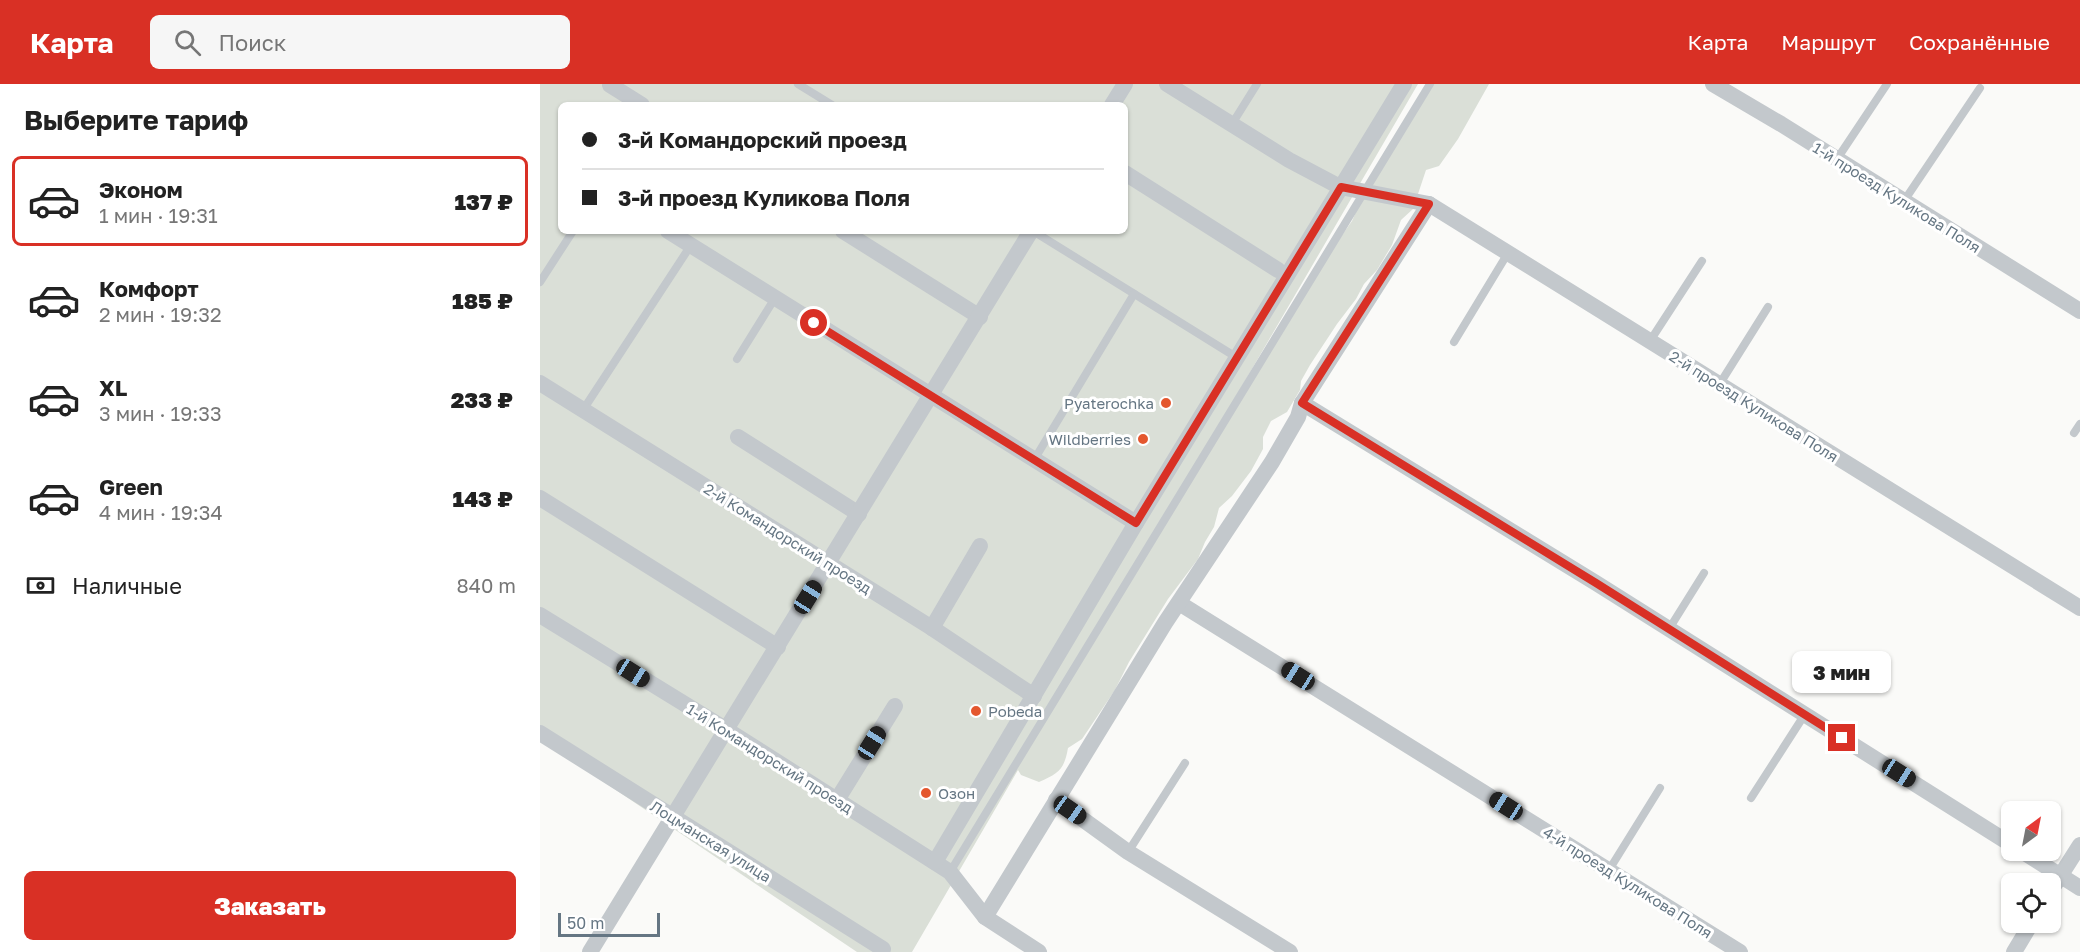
<!DOCTYPE html>
<html lang="ru">
<meta charset="utf-8">
<style>
body{margin:0;font-family:"Golos Text",sans-serif;background:#f6f6f6;color:#222;height:100vh;display:flex;flex-direction:column;font-size:22px;white-space:nowrap}
*{box-sizing:border-box;margin:0}
p{font-size:20px;color:#767676}
.icon{flex:none;width:33px;height:33px;fill:none;stroke:currentColor;stroke-width:2;stroke-linecap:round;stroke-linejoin:round}
.map{position:relative;flex:1;overflow:hidden}
.details{display:flex;flex-direction:column;background:#fff;width:540px}
.details>*{flex:none}
.hud{position:absolute;left:18px;top:18px;width:570px;height:132px;border-radius:9px;box-shadow:0 2px 4px #0004;display:grid;align-content:center;height:132px;padding:0 24px;background:#fff}
.needle{width:39px;rotate:32deg}
.controls{position:absolute;left:1461px;top:717px;display:grid;gap:12px}
.controls a{display:grid;place-items:center;width:60px;height:60px;border-radius:9px;background:#fff;box-shadow:0 2px 4px #0004;font-size:30px}
.scale{position:absolute;left:18px;bottom:15px;width:102px;box-sizing:border-box;padding-left:6px;border:3px solid #657683;border-top:0;font-size:16px;line-height:21px;white-space:nowrap;color:#657683;-webkit-text-stroke:4px #fff;paint-order:stroke}
.end{position:absolute;width:27px;height:27px;margin:-14px;border:8px solid #d93025;background:#fff;box-shadow:0 0 0 3px #fff}
.from{border-radius:50%}
.bubble{position:absolute;height:42px;border-radius:9px;background:#fff;box-shadow:0 2px 4px #0004;font-size:20px;font-weight:800;line-height:42px;text-align:center}
.car{position:absolute;width:18px;height:36px;margin:-18px -9px;border-radius:8px;box-shadow:0 0 4px 2px #0007;background:linear-gradient(#222 24%,#8ab4d8 0 40%,#222 0 76%,#8ab4d8 0 86%,#222 0)}
.hud b{display:flex;align-items:center;gap:21px;height:57px;font-size:22px}
.hud b+b{border-top:2px solid #e0e0e0}
.hud i{width:15px;height:15px;background:#222}
ul{padding:0;list-style:none}
li{display:flex;align-items:center;gap:18px;height:90px;margin:0 12px 9px;padding:0 12px;border:3px solid transparent;border-radius:9px}
li div{flex:1}
li b{display:block;font-size:22px}
li em{font-style:normal;font-weight:800}
li.current{border-color:#d93025}
li>.icon{width:54px;height:54px;stroke-width:1.5}
h2{padding:0 24px;font-size:27px;line-height:72px}
.pay{display:flex;align-items:center;gap:15px;height:66px;padding:0 24px;font-size:22px}
.pay p{margin-inline-start:auto}
.cta{display:flex;gap:12px;margin-top:auto;padding:12px 24px}
.cta a{flex:1;height:69px;border-radius:9px;background:#d93025;color:#fff;font-size:24px;font-weight:800;line-height:69px;text-align:center}
header{display:flex;align-items:center;gap:36px;box-sizing:border-box;height:84px;padding:0 30px;background:#d93025;color:#fff}
header strong{font-size:28px}
nav{display:flex;gap:33px;margin-inline-start:auto;font-size:21px}
.search{width:420px;height:54px;background:#f6f6f6;display:flex;align-items:center;gap:15px;box-sizing:border-box;padding:0 21px;border-radius:9px;color:#767676;font-size:22px}
main{display:flex;flex:1;min-height:0}
.map>svg:first-child{display:block}
.green{fill:#dadfd7;fill-rule:evenodd}
.lines{fill:none;stroke-linecap:round;stroke-linejoin:round}
.lane{stroke:#c3c8cc;stroke-width:8}
.street{stroke:#c3c8cc;stroke-width:16}
.route{stroke:#d93025;stroke-width:8}
.poi-dot{fill:#e4572e;stroke:#fff;stroke-width:2}
.labels{text-anchor:middle;dominant-baseline:central;stroke-width:6;stroke-linejoin:round;paint-order:stroke}
.street-label{font-size:15px;fill:#657683;stroke:#fff}
.poi-label{font-size:15px;fill:#657683;stroke:#fff;text-anchor:end}
</style>
<header>
<strong>Карта</strong>
<div class="search"><svg class="icon" aria-label="search" viewBox="0 0 24 24"><circle cx="10" cy="10" r="6"/><path d="M15 15l6 6"/></svg>Поиск</div>
<nav><a>Карта</a><a>Маршрут</a><a>Сохранённые</a></nav>
</header>
<main>
<section class="details">
<h2>Выберите тариф</h2>
<ul>
<li class="current"><svg class="icon" aria-label="car" viewBox="0 0 24 24"><path d="M5 17H2v-5l4-1 3-4h7l3 4 3 1v5h-3M9 17h6M6 11h13"/><circle cx="7" cy="17" r="2"/><circle cx="17" cy="17" r="2"/></svg><div><b>Эконом</b><p>1 мин · 19:31</p></div><em>137 ₽</em></li>
<li><svg class="icon" aria-label="car" viewBox="0 0 24 24"><path d="M5 17H2v-5l4-1 3-4h7l3 4 3 1v5h-3M9 17h6M6 11h13"/><circle cx="7" cy="17" r="2"/><circle cx="17" cy="17" r="2"/></svg><div><b>Комфорт</b><p>2 мин · 19:32</p></div><em>185 ₽</em></li>
<li><svg class="icon" aria-label="car" viewBox="0 0 24 24"><path d="M5 17H2v-5l4-1 3-4h7l3 4 3 1v5h-3M9 17h6M6 11h13"/><circle cx="7" cy="17" r="2"/><circle cx="17" cy="17" r="2"/></svg><div><b>XL</b><p>3 мин · 19:33</p></div><em>233 ₽</em></li>
<li><svg class="icon" aria-label="car" viewBox="0 0 24 24"><path d="M5 17H2v-5l4-1 3-4h7l3 4 3 1v5h-3M9 17h6M6 11h13"/><circle cx="7" cy="17" r="2"/><circle cx="17" cy="17" r="2"/></svg><div><b>Green</b><p>4 мин · 19:34</p></div><em>143 ₽</em></li>
</ul>
<div class="pay"><svg class="icon" aria-label="cash" viewBox="0 0 24 24"><path d="M3 7h18v10H3z"/><circle cx="12" cy="12" r="2"/></svg>Наличные<p>840 m</p></div>
<div class="cta"><a>Заказать</a></div>
</section>
<div class="map">
<svg width="1540" height="868" viewBox="0 0 1540 868">
<rect width="100%" height="100%" fill="#fafaf8"/>
<path class="green" d="M0,0H878L635,417L755,218L812,137L825,108L890,0H949L918,55L899,82L886,86L873,125L861,136L852,161L837,186L824,200L816,215L797,240L770,281L761,297L760,306L747,328L731,337L723,353V365L711,387L692,412L679,424L674,443L665,458L658,475L628,515L589,578L575,606L542,655L528,664C524,686 519,689 499,698L481,691L478,686L372,868H317L0,655ZM21,21H585V147H21Z"/>
<g class="lines">
<g class="lane">
<polyline points="258,0 292,21"/>
<polyline points="692,40 717,0"/>
<polyline points="1297,75 1347,0"/>
<polyline points="1364,117 1440,4"/>
<polyline points="493,147 696,273"/>
<polyline points="0,198 33,147"/>
<polyline points="1110,257 1162,177"/>
<polyline points="914,258 968,169"/>
<polyline points="197,275 235,214"/>
<polyline points="1179,301 1228,223"/>
<polyline points="43,326 151,161"/>
<polyline points="1534,349 1540,340"/>
<polyline points="494,376 594,210"/>
<polyline points="1129,545 1164,489"/>
<polyline points="1211,714 1265,630"/>
<polyline points="588,768 645,679"/>
<polyline points="1069,786 1120,704"/>
<polyline points="410,788 890,0"/>
</g>
<g class="street">
<polyline points="627,0 749,76 800,103 889,120 1540,524"/>
<polyline points="1173,0 1241,40 1540,227"/>
<polyline points="70,1 102,21"/>
<polyline points="572,21 585,0"/>
<polyline points="585,89 738,186"/>
<polyline points="128,147 596,439"/>
<polyline points="303,147 440,233"/>
<polyline points="0,299 392,544 494,612"/>
<polyline points="762,319 1056,499 1472,761"/>
<polyline points="198,353 319,430"/>
<polyline points="0,414 238,563"/>
<polyline points="639,519 1200,868"/>
<polyline points="0,531 187,646 410,788 445,833 499,868"/>
<polyline points="392,544 440,462"/>
<polyline points="0,649 343,865"/>
<polyline points="297,716 355,622"/>
<polyline points="516,716 588,768 750,868"/>
<polyline points="1480,766 1540,804"/>
<polyline points="395,778 596,439 864,0"/>
<polyline points="1510,808 1540,761"/>
<polyline points="445,833 625,539 732,378 758,333 762,319 889,120"/>
<polyline points="50,868 491,147"/>
<polyline points="1474,868 1492,838"/>
</g>
</g>
<g class="lines">
<polyline class="route" points="274,239 596,439 801,103 889,120 762,319 1056,499 1302,654"/>
</g>
<g class="poi-dot">
<circle cx="626" cy="319" r="6"/>
<circle cx="603" cy="355" r="6"/>
<circle cx="436" cy="627" r="6"/>
<circle cx="386" cy="709" r="6"/>
</g>
<g class="labels">
<g class="street-label">
<text transform="translate(1357 113) rotate(32)">1-й проезд Куликова Поля</text>
<text transform="translate(1214 322) rotate(32)">2-й проезд Куликова Поля</text>
<text transform="translate(248 454) rotate(32)">2-й Командорский проезд</text>
<text transform="translate(230 674) rotate(32)">1-й Командорский проезд</text>
<text transform="translate(171 757) rotate(32)">Лоцманская улица</text>
<text transform="translate(1088 798) rotate(32)">4-й проезд Куликова Поля</text>
</g>
<g class="poi-label">
<text x="614" y="319">Pyaterochka</text>
<text x="591" y="355">Wildberries</text>
<text x="448" y="627" text-anchor="start">Pobeda</text>
<text x="398" y="709" text-anchor="start">Озон</text>
</g>
</g>
</svg>
<div class="controls">
<a><svg class="needle" viewBox="-14 -14 28 28"><path d="M0-13l5 13h-10z" fill="#e53935"/><path d="M0 13l5-13h-10z" fill="#767676"/></svg></a>
<a><svg class="icon" aria-label="locate" viewBox="0 0 24 24"><circle cx="12" cy="12" r="6"/><path d="M12 2v4M12 18v4M2 12h4M18 12h4"/></svg></a>
</div>
<div class="scale">50 m</div>
<i class="end from" style="left:274px;top:239px"></i>
<i class="end" style="left:1302px;top:654px"></i>
<div class="bubble" style="left:1252px;top:567px;width:99px">3 мин</div>
<i class="car" style="left:268px;top:513px;rotate:32deg"></i>
<i class="car" style="left:93px;top:589px;rotate:122deg"></i>
<i class="car" style="left:758px;top:592px;rotate:302deg"></i>
<i class="car" style="left:332px;top:659px;rotate:32deg"></i>
<i class="car" style="left:1359px;top:689px;rotate:122deg"></i>
<i class="car" style="left:966px;top:722px;rotate:302deg"></i>
<i class="car" style="left:530px;top:726px;rotate:125deg"></i>
<div class="hud">
<b><i class="from"></i>3-й Командорский проезд</b>
<b><i></i>3-й проезд Куликова Поля</b>
</div>
</div>
</main>
